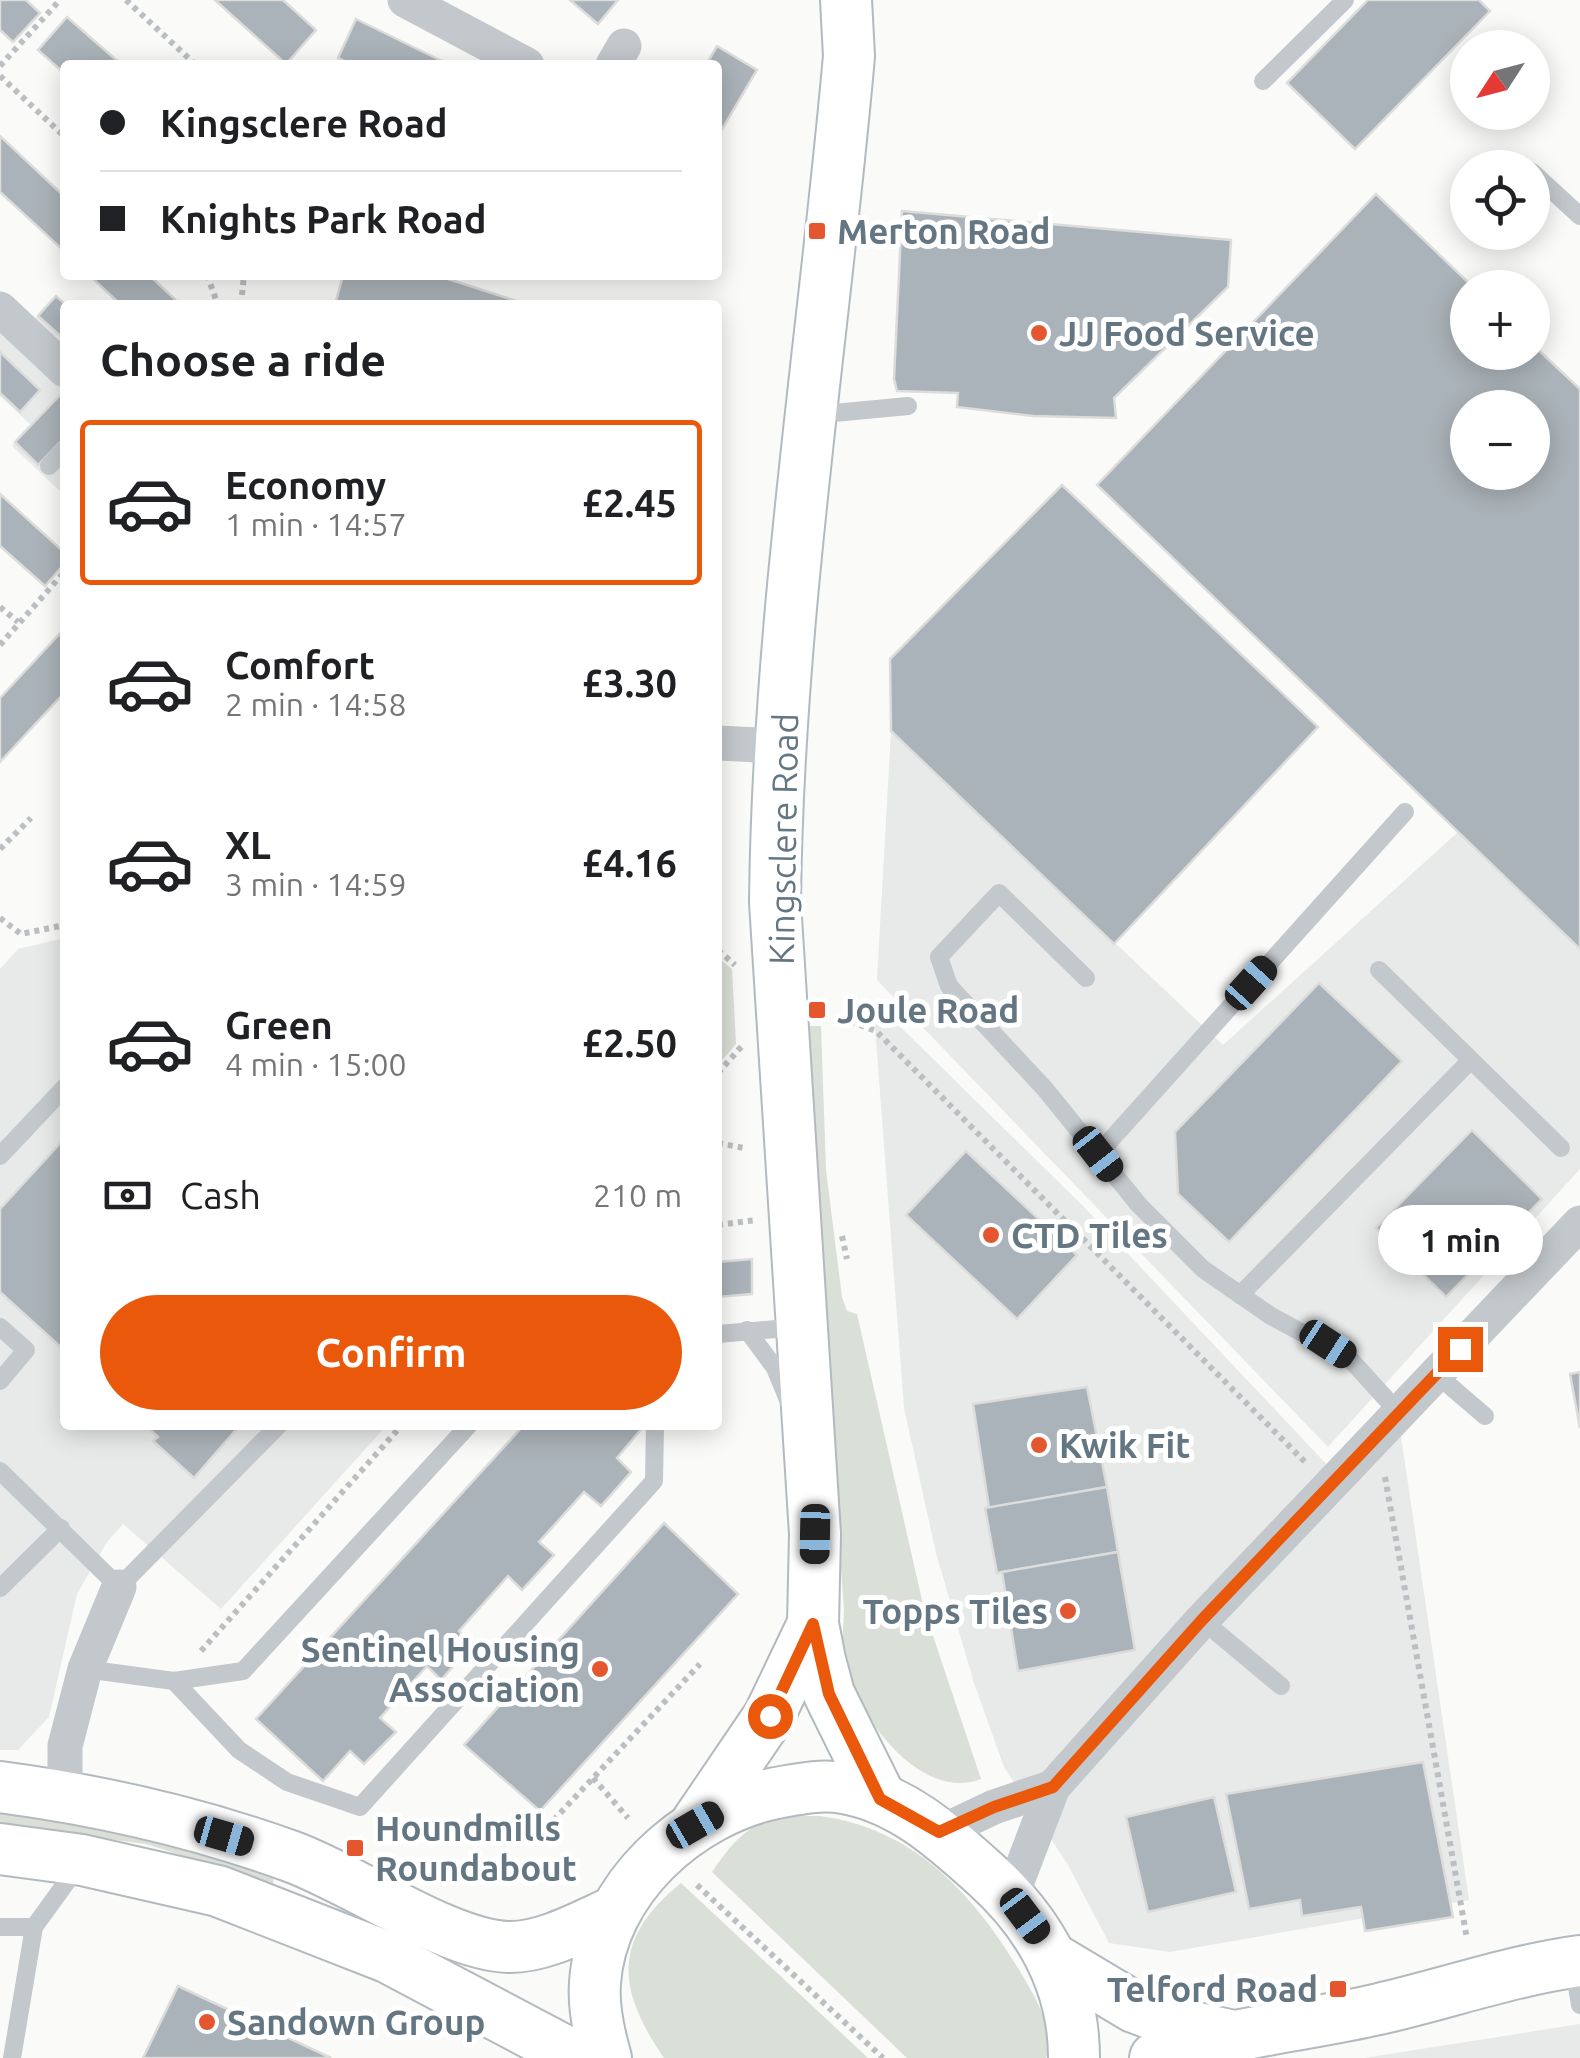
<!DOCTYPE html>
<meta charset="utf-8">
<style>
body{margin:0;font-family:Ubuntu,sans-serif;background:#f6f6f6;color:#202124;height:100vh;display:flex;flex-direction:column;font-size:38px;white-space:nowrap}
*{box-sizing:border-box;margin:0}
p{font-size:32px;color:#757577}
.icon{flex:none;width:55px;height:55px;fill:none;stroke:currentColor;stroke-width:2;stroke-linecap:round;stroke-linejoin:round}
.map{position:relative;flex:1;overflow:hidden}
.details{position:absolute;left:60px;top:300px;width:662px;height:1130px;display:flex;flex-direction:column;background:#fff;border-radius:10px;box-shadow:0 5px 25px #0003}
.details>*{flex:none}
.banner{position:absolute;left:60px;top:60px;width:662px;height:220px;border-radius:10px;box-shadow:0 5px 25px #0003;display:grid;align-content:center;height:220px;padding:0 40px;background:#fff}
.needle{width:65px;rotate:234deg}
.buttons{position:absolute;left:1450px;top:30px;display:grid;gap:20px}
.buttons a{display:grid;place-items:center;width:100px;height:100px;border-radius:50%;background:#fff;box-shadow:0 5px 25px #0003;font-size:50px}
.end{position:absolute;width:45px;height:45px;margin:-22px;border:12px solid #ea580c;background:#fff;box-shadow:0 0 0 5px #fff}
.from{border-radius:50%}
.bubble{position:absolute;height:70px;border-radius:35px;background:#fff;box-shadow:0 5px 25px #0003;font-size:32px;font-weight:700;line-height:70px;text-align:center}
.car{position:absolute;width:30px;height:60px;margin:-30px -15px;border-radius:12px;box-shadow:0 0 8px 2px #0007;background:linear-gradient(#222 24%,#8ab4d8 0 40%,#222 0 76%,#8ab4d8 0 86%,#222 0)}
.banner b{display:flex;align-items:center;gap:35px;height:95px;font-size:38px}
.banner b+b{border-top:2px solid #e0e0e0}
.banner i{width:25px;height:25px;background:#202124}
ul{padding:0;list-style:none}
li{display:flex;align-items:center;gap:30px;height:165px;margin:0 20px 15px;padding:0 20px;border:5px solid transparent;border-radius:10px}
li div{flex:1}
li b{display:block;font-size:38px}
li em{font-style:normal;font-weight:700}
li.selected{border-color:#ea580c}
li>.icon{width:90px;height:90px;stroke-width:1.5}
h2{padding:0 40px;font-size:45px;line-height:120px}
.pay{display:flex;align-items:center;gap:25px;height:110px;padding:0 40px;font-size:38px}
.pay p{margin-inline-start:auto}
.cta{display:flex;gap:20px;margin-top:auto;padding:20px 40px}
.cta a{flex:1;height:115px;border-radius:60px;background:#ea580c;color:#fff;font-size:40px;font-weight:700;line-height:115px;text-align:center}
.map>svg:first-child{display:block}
.built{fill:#e8e9e9}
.green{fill:#dadfd7}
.building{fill:#aab3b9;stroke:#dcdcda;stroke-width:2.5;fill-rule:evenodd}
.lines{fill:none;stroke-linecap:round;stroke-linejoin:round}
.secondary-casing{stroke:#b3babf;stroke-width:54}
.path{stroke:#bbbfc2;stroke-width:6;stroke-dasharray:5 5;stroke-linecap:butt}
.lane{stroke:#c3c8cc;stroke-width:18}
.street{stroke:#c3c8cc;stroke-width:35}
.secondary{stroke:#fff;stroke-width:50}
.route{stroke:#ea580c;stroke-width:12}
.poi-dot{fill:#e4572e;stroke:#fff;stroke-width:4}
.labels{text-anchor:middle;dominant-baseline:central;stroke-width:10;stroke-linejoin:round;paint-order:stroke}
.poi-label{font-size:35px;font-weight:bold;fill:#657683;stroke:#fff;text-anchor:start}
.street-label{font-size:35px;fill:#657683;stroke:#fff}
</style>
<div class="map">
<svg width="1580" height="2058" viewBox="0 0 1580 2058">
<rect width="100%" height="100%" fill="#fafaf8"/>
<g class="built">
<polygon points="56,296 66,305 65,496 12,446 31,425 0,396 0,326 15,340"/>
<polygon points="891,731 1223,1045 1458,832 1580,949 1580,1169 1328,1447 877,980"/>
<polygon points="65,938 65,1425 387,1425 221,1609 123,1524 107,1542 77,1594 49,1717 18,1750 0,1750 0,969 18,949"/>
<polygon points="873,1000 1082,1205 1349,1488 1401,1436 1469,1900 1170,1952 1109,1943 1068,1865 1004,1767 974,1683 936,1553 904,1408"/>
<polygon points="1580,2024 1580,2058 1364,2058"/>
</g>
<g class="green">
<polygon points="718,958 732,969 736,1044 718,1065"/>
<path d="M803,1026H821L826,1170L842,1297L847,1311L857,1314L924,1609L981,1779C921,1803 857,1715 845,1665C840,1648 844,1627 844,1610Z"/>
<polygon points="0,1811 106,1822 275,1866 273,1884 146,1844 0,1825"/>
<path d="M819,1816C916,1828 977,1898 1024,1978C1037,2001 1056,2032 1046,2058H907L712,1872C744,1825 761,1815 819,1816Z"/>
<path d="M681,1883L868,2058H664C616,1988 612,1939 681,1883Z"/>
</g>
<g class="building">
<polygon points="0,0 26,0 40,13 13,42 0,30"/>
<polygon points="215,0 283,0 316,30 286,64"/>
<polygon points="570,0 618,0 598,24"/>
<polygon points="1368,0 1479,0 1490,11 1355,149 1287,83"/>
<polygon points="67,17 122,65 65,65 65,74 38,50"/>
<polygon points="356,19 450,65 353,65 338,58"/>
<polygon points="717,46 757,70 718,136 718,65 706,65"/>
<polygon points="0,136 65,197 65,252 0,192"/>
<path d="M1376,194L1474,288H1468V352H1532V344L1580,389V949L1097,485ZM1468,408H1532V472H1468Z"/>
<polygon points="902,211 1231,240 1228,287 1114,398 1116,418 1033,416 957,407 958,393 897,391 894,379"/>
<polygon points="89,275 149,275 179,303 121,305"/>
<polygon points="343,275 436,275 529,305 335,305"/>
<polygon points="56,296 66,305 65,340 38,316"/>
<polygon points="0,352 40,390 20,412 0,393"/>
<polygon points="65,390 65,437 38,465 15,442"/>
<polygon points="1062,485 1318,727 1114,944 891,731 890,659"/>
<polygon points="0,494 65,553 65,563 45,586 0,546"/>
<polygon points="65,628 65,692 0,762 0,698"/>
<polygon points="1319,983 1402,1061 1229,1242 1178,1194 1175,1132"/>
<polygon points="1472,1130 1542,1199 1446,1297 1376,1228"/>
<polygon points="65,1138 65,1351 0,1292 0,1209"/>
<polygon points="966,1151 1077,1255 1017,1319 906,1215"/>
<polygon points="752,1259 752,1294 718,1297 718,1262"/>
<polygon points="1580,1372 1580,1428 1570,1374"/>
<polygon points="1087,1387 1107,1487 989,1508 973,1404"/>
<polygon points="145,1425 240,1425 194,1478 153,1441 158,1437"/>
<polygon points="524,1425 643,1427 617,1458 631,1472 601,1506 584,1492 539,1542 554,1555 522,1590 508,1576 459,1631 472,1645 441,1680 427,1666 380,1718 396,1732 364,1764 350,1751 323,1781 256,1719"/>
<polygon points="1107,1487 1118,1552 997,1573 985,1508"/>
<polygon points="664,1523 738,1594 540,1811 464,1745"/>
<polygon points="1118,1552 1135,1650 1018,1671 1002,1572"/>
<polygon points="1423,1762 1453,1917 1365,1931 1361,1907 1302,1916 1300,1900 1249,1909 1226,1794"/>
<polygon points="1214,1797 1236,1892 1148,1912 1126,1817"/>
<polygon points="178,1986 331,2058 143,2058"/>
</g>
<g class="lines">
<g class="secondary-casing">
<g id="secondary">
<path d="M846,0L849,56C824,338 778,619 775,902L815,1534L813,1624L820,1660L829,1694L881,1799"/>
<path d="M0,1787C99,1800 196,1822 290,1856C352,1878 447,1945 508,1947C544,1948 584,1925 616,1911"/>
<polyline points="697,1822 769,1716 813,1624"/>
<polyline points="0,1849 82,1860 218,1891 387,1957 578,2058"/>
<polyline points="1052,1958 1134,2007 1179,2024 1229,2035"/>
<path d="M606,2058C599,2034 593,2008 595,1983C601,1889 688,1811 776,1793C799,1789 820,1784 844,1788C901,1798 943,1836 984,1873C1039,1922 1074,1983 1074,2058"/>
<path d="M1155,2058C1227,2032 1305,2026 1379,2009C1445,1994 1513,1970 1580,1961"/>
</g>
</g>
<g class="path">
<polyline points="126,0 196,65"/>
<polyline points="0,66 60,0"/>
<polyline points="0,76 65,137"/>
<polyline points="207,275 218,305"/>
<polyline points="241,305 244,275"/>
<polyline points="0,607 18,622"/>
<polyline points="0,645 65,571"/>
<polyline points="0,849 31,818"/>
<polyline points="0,918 21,934 65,925"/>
<polyline points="718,950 735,965"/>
<polyline points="841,1018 876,1031 1307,1464"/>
<polyline points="718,1073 742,1046"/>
<polyline points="718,1143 744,1148"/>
<polyline points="718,1225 756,1220"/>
<polyline points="842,1236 847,1259"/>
<polyline points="1385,1477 1467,1939"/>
<polyline points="201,1651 402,1425"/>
<polyline points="593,1778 628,1818"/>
<polyline points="533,1842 700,1664"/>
<polyline points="697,1885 883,2058"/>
</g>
<g class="lane">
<polyline points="1263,81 1345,0"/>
<polyline points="1532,172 1580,216"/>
<polyline points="813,415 908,406"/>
<polyline points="49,466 65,449"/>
<polyline points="1379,970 1561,1148"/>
<polyline points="1086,978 999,893 939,957 949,986 1045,1089 1139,1205 1203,1269 1271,1316 1349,1358 1399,1413"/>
<polyline points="1098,1154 1405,812"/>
<polyline points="0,1156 65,1087"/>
<polyline points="1240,1295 1471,1060"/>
<polyline points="0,1327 26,1350 0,1381"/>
<polyline points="747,1330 775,1368 789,1402"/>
<polyline points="718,1334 800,1327"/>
<polyline points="1436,1374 1485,1416"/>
<polyline points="0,1471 119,1587 279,1425"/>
<polyline points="0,1588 61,1528"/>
<polyline points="1202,1620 1281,1686"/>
<polyline points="85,1669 174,1681 243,1671 469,1425"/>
<polyline points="174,1681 239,1750 287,1782 360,1807 654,1481 655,1425"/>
<polyline points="0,1927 34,1927"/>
<polyline points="1573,1963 1580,2005"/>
<polyline points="12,2058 34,1927 79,1865"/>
</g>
<g class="street">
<polyline points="405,0 527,65"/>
<polyline points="613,65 624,46"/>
<polyline points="0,309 65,370"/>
<polyline points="718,743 781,746"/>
<polyline points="65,1796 65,1746 85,1669 119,1587"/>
<polyline points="939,1833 994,1807 1053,1787"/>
<polyline points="1011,1897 1053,1787 1202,1620 1580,1223"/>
</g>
<use href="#secondary" class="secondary"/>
</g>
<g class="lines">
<polyline class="route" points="770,1716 813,1624 829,1694 880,1799 939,1832 994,1807 1053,1787 1202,1620 1460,1349"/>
</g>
<g class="poi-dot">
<rect x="807" y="221" width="20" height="20" rx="5"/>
<circle cx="1039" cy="333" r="10"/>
<rect x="807" y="1000" width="20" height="20" rx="5"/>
<circle cx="991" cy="1235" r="10"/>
<circle cx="1039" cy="1445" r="10"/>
<circle cx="1068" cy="1611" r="10"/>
<circle cx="600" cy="1669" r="10"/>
<rect x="345" y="1838" width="20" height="20" rx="5"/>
<rect x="1328" y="1979" width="20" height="20" rx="5"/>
<circle cx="207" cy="2022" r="10"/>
</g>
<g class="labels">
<g class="poi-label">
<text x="837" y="231">Merton Road</text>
<text x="1059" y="333">JJ Food Service</text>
<text x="837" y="1010">Joule Road</text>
<text x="1011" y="1235">CTD Tiles</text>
<text x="1059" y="1445">Kwik Fit</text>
<text x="1048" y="1611" text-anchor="end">Topps Tiles</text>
<text x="580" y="1649" text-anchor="end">Sentinel Housing<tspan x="580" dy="40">Association</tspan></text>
<text x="375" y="1828">Houndmills<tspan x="375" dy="40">Roundabout</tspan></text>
<text x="1318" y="1989" text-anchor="end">Telford Road</text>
<text x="227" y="2022">Sandown Group</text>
</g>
<g class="street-label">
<text transform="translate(783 839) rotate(-89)">Kingsclere Road</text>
</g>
</g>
</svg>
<div class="buttons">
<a><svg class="needle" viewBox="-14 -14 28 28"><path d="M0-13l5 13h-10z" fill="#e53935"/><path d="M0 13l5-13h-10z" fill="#757577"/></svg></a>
<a><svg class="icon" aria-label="locate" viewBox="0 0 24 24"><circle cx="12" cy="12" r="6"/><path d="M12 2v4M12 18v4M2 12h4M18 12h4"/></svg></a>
<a>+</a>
<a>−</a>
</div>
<i class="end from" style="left:770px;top:1716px"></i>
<i class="end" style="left:1460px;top:1349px"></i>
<div class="bubble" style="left:1378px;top:1205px;width:165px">1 min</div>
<i class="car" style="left:1251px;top:983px;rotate:42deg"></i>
<i class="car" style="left:1098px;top:1154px;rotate:142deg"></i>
<i class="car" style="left:1328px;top:1344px;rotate:123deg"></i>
<i class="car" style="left:815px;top:1534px;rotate:181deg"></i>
<i class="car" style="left:695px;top:1825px;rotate:60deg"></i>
<i class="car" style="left:224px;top:1836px;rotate:106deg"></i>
<i class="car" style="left:1025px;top:1916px;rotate:143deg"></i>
<div class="banner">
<b><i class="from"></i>Kingsclere Road</b>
<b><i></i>Knights Park Road</b>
</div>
<section class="details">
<h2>Choose a ride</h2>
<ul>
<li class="selected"><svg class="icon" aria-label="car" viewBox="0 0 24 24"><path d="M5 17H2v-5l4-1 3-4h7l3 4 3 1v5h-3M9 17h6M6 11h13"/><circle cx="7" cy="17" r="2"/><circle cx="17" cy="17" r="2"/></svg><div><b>Economy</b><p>1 min · 14:57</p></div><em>£2.45</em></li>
<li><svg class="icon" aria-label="car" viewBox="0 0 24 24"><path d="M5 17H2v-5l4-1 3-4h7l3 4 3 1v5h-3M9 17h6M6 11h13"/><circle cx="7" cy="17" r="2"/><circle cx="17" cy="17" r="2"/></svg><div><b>Comfort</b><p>2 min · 14:58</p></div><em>£3.30</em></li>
<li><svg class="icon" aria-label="car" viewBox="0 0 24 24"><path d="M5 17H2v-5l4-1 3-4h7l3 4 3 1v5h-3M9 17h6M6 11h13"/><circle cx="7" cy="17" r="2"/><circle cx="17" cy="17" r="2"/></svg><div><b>XL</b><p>3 min · 14:59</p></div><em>£4.16</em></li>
<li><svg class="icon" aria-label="car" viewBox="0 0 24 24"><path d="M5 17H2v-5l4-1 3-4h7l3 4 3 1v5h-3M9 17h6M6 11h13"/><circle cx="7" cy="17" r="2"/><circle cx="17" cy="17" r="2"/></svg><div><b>Green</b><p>4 min · 15:00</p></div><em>£2.50</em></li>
</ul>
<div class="pay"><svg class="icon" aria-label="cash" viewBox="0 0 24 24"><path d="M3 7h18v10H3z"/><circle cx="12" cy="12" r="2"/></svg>Cash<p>210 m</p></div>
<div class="cta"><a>Confirm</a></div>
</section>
</div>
